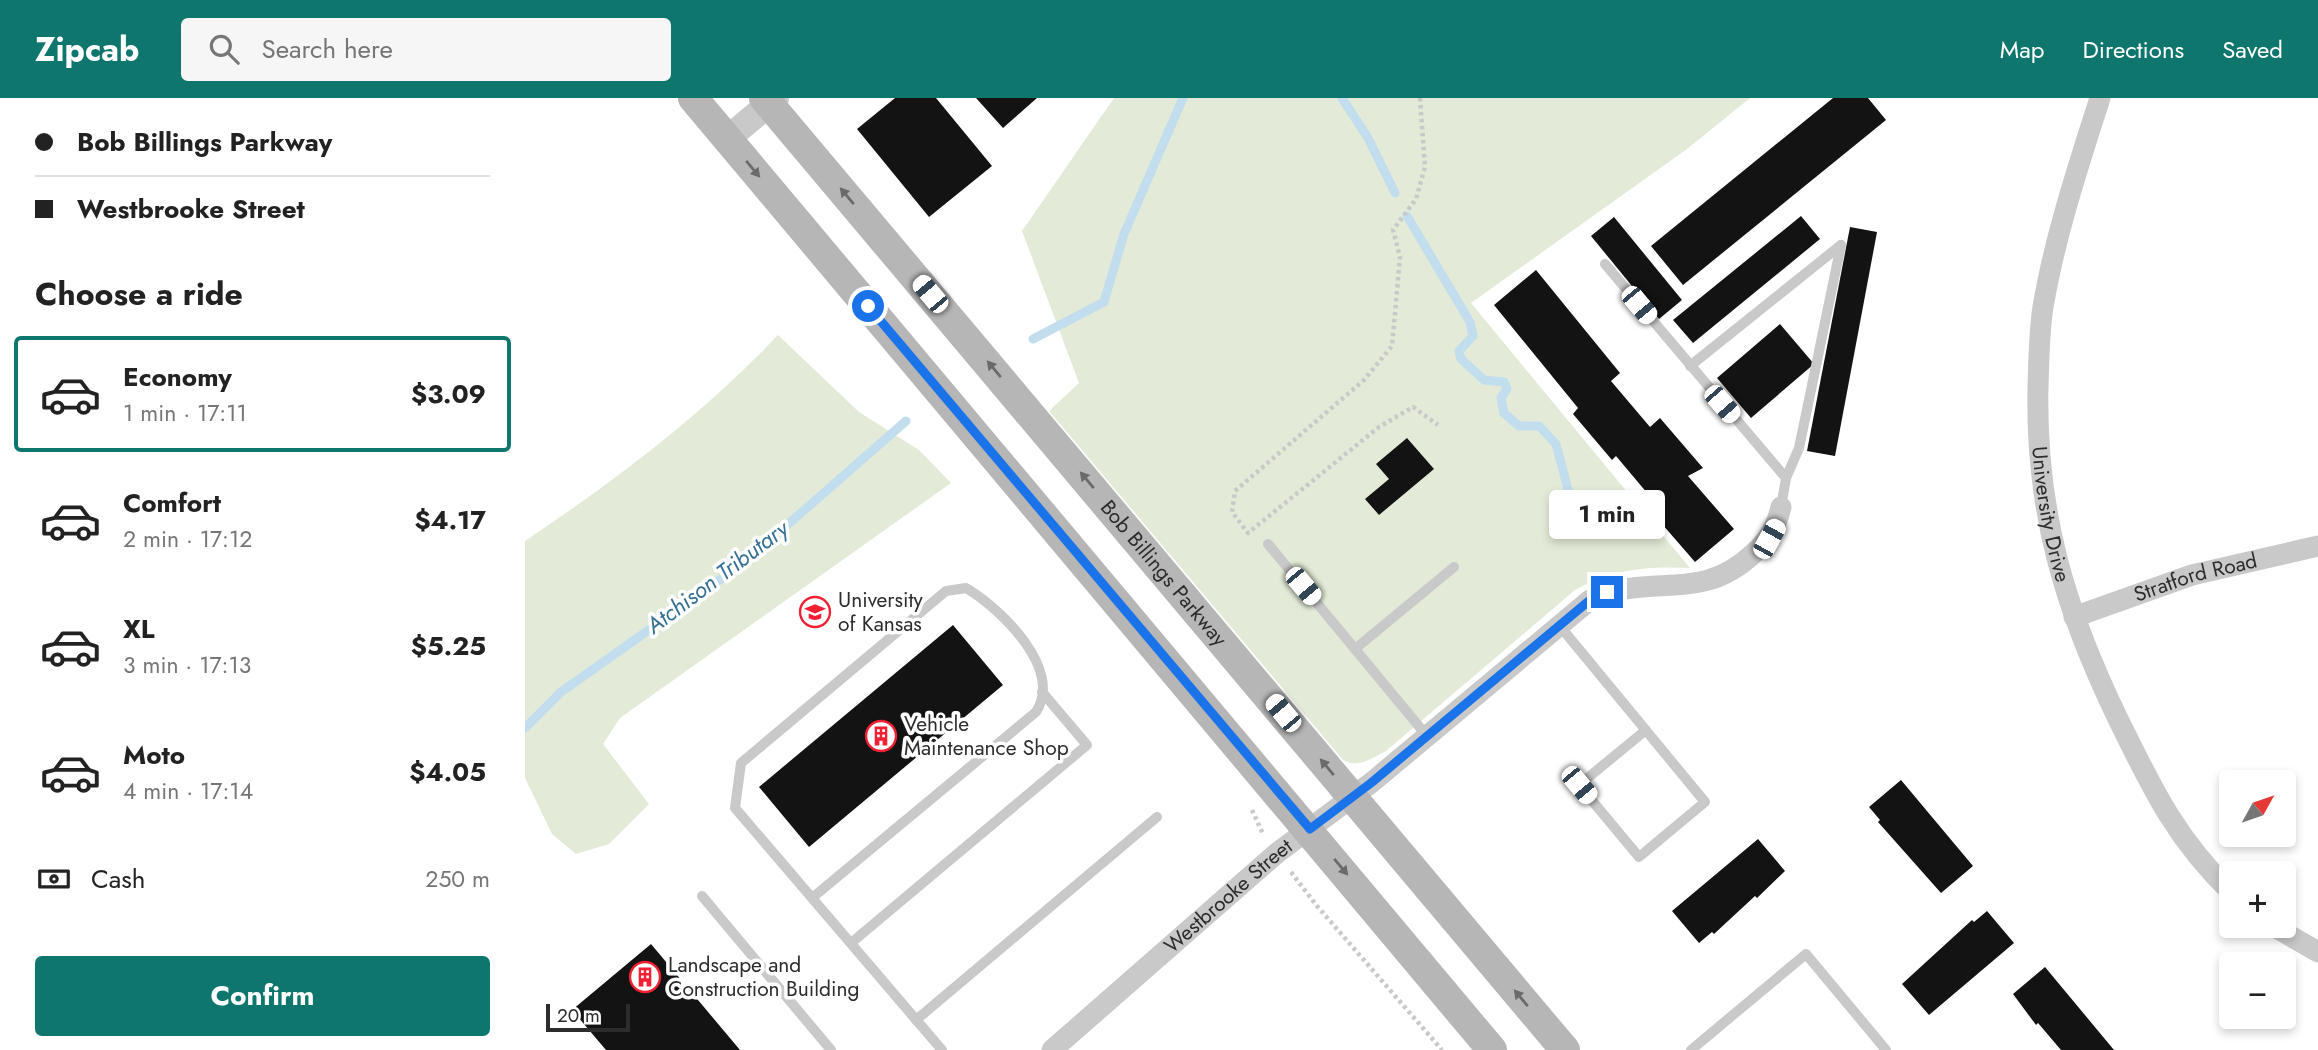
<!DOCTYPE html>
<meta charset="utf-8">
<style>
body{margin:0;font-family:Jost,sans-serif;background:#f6f6f6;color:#222;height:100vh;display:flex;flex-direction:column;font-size:26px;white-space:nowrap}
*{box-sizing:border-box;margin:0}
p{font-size:23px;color:#767676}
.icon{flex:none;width:38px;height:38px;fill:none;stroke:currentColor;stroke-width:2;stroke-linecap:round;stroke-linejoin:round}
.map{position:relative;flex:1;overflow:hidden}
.side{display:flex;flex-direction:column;background:#fff;width:525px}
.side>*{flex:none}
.guide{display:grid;align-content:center;height:154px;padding:0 35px;background:#fff}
.needle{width:46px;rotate:50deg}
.controls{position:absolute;left:1694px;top:672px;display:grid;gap:14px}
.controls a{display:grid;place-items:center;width:77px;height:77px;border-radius:7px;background:#fff;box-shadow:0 4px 10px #0003;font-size:35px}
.scale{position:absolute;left:21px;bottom:18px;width:84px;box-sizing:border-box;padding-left:7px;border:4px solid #2c2c2c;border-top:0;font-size:19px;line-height:24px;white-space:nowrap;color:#2c2c2c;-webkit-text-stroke:5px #fff;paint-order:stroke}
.end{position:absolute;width:32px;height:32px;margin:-16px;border:9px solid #1a73e8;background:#fff;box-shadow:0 0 0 4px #fff}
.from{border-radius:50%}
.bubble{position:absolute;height:49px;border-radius:7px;background:#fff;box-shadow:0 4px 10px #0003;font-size:23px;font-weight:700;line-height:49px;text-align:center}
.car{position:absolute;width:21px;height:42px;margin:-21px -10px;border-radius:9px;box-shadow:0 0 5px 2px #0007;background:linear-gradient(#fff 24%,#345 0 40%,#fff 0 76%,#345 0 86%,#fff 0)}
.guide b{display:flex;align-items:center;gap:24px;height:66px;font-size:26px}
.guide b+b{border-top:2px solid #e0e0e0}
.guide i{width:18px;height:18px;background:#222}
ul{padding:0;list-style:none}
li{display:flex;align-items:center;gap:21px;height:116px;margin:0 14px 10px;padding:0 21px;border:4px solid transparent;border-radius:7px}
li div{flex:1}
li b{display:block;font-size:26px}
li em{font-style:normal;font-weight:700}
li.on{border-color:#0f766e}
li>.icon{width:63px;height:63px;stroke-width:1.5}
h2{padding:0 35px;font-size:32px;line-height:84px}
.pay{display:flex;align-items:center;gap:18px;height:77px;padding:0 35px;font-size:26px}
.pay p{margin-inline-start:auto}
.action{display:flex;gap:14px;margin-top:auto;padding:14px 35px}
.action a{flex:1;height:80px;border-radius:7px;background:#0f766e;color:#fff;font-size:28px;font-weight:700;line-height:80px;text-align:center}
header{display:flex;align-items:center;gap:42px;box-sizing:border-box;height:98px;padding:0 35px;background:#0f766e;color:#fff}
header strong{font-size:33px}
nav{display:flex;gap:38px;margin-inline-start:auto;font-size:24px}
.search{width:490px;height:63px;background:#f6f6f6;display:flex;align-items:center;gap:18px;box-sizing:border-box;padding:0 24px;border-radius:7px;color:#767676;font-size:26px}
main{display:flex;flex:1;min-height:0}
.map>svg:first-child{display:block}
.green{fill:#e3ebd8}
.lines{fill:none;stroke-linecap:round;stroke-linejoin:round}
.stream{stroke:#c2dded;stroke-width:9}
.building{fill:#131313}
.path{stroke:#c9c9c9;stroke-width:4.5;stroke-dasharray:3.5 3.5;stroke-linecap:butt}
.service{stroke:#c9c9c9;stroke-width:10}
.minor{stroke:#c9c9c9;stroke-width:21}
.tertiary{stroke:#c9c9c9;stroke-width:26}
.secondary{stroke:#b6b6b6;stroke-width:30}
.oneway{fill:#6a6a6a}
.route{stroke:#1a73e8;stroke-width:9}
.labels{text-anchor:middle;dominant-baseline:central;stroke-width:7;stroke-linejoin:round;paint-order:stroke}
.street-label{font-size:21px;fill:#2c2c2c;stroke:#fff}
.poi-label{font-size:21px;fill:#2c2c2c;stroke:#fff;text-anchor:start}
.water-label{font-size:23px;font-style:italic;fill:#357094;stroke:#fff}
</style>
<header>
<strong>Zipcab</strong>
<div class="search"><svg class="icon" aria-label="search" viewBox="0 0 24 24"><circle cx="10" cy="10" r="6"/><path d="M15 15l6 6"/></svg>Search here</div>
<nav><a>Map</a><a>Directions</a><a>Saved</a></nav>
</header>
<main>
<section class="side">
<div class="guide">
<b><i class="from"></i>Bob Billings Parkway</b>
<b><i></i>Westbrooke Street</b>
</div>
<h2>Choose a ride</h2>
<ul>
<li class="on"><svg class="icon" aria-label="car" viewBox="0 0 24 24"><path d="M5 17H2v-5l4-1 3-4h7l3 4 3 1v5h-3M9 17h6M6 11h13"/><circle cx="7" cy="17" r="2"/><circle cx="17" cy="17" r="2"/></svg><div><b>Economy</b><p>1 min · 17:11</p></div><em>$3.09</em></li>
<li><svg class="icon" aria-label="car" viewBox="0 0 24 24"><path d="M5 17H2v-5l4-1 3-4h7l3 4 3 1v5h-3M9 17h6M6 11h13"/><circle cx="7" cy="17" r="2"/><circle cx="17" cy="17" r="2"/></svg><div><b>Comfort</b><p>2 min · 17:12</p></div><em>$4.17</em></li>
<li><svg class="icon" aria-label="car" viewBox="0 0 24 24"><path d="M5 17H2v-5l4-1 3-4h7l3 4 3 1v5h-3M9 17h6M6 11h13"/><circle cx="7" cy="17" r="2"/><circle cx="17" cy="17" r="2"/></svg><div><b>XL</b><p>3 min · 17:13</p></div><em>$5.25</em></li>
<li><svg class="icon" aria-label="car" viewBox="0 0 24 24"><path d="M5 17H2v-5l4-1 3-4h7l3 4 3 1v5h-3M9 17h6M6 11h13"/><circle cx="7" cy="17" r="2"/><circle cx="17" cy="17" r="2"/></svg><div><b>Moto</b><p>4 min · 17:14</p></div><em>$4.05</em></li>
</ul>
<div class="pay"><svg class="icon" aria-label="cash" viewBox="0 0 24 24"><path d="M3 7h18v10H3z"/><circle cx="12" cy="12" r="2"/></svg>Cash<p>250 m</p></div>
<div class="action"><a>Confirm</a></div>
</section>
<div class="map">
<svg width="1793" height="952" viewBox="0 0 1793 952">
<rect width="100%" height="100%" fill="#fff"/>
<g class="green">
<path d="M589,0H1225L1162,51L946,205L1165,470C1123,468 1087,471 1050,492L861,653C847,660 833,671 818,662L524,313L554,285L497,133Z"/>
<path d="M253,237L334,314L394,352L426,385L95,620L78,646L124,706L84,746L51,756L27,736L0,680V443C92,381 176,318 253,237Z"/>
</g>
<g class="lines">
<g class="stream">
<polyline points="817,0 843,40 870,95"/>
<polyline points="882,118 945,224 948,238 934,253 936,261 959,282 979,284 982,291 976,300 979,315 994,328 1014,328 1031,346 1045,399 1073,409 1088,428"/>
<polyline points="508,241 579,204 599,136 658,0"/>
<polyline points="0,630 36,594 220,464 381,323"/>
</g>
</g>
<g class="building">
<polygon points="370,0 411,0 467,68 404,119 332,31"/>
<polygon points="451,0 512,0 478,30"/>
<polygon points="1308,0 1343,0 1361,22 1158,187 1126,148"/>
<polygon points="1276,118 1295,141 1168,245 1148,222"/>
<polygon points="1089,119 1157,202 1134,221 1066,138"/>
<polygon points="1325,129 1352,134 1310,358 1282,353"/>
<polygon points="1011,172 1095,275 1086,283 1125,329 1135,320 1178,370 1163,378 1209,431 1170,464 1124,411 1133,408 1091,358 1087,362 1048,316 1053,310 969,207"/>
<polygon points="1255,226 1289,266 1226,320 1192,280"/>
<polygon points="882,340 909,371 854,417 840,401 864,381 851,366"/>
<polygon points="428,527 478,587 284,749 234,689"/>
<polygon points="1376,682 1448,768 1416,795 1353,724 1355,722 1344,709"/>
<polygon points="1233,741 1260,773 1232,800 1230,798 1189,836 1187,834 1174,845 1147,813"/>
<polygon points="1462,813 1489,845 1404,917 1377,886 1447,822 1449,824"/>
<polygon points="126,846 215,952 81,952 47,912"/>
<polygon points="1520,869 1589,952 1536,952 1513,925 1511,927 1488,896"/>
</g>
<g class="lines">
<g class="path">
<polyline points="895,0 900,69 891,101 868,132 875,159 867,248 839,282 710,393 707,414 723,435 854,329 888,309 913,327"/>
<polyline points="727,712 738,736"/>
<polyline points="766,774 792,808 917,952"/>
</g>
<g class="service">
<polyline points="1080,166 1261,380"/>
<polyline points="1165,268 1316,147"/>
<polyline points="1256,409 1261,380 1274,350 1316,147"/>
<polyline points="743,446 902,638"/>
<polyline points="1034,527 1180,704 1114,759 1054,687 1121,632"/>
<polyline points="830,551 929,469"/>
<polyline points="177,798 306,952"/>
<path d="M287,800L511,614C539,571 475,510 441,490L421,493L216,665L210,710L417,952"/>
<polyline points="326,845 562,647 517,594"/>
<polyline points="391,922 632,719"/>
<polyline points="1166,952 1281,856 1361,952"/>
</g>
<g class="minor">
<path id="s1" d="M1575,0C1553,69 1530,138 1518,209C1514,234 1514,262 1513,288C1510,413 1540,512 1594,623C1627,690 1651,741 1706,794"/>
<path id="s2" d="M1549,519L1667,477L1793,448"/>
<polyline points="1748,828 1793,854"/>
<path id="s3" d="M527,952L752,755L846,685L1065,502C1128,473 1174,507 1229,455C1244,441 1251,430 1256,409"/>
</g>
<polyline class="tertiary" points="202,41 251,0"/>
<g class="secondary">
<polyline points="168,0 967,952"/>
<path id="s4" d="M239,0L1040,952"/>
</g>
</g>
<defs><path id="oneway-solid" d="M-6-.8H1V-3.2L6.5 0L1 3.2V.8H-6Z" transform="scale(1.75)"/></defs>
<g class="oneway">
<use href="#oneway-solid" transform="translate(228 71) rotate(50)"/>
<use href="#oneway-solid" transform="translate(322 98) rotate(-130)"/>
<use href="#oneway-solid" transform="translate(469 271) rotate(-130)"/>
<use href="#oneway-solid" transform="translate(562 382) rotate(-130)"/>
<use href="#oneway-solid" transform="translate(802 669) rotate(-130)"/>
<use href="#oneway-solid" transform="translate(816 769) rotate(50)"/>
<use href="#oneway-solid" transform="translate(996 900) rotate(-130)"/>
</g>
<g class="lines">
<polyline class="route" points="343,208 785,731 846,685 1065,502 1082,494"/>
</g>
<defs>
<g id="university-ring" transform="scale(1.575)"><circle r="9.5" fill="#fff" stroke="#f22032" stroke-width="1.5"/><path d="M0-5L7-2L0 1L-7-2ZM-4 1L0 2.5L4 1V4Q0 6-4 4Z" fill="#f22032"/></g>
<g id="building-ring" transform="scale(1.575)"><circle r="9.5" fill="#fff" stroke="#f22032" stroke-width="1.5"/><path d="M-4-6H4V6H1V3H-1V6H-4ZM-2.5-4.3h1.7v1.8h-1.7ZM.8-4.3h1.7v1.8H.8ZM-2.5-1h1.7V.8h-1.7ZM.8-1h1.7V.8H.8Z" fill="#f22032"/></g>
</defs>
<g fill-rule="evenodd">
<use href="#university-ring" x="290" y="514"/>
<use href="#building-ring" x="356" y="638"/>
<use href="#building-ring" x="120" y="879"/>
</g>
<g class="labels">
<g class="street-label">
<text stroke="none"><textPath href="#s1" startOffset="425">University Drive</textPath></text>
<text stroke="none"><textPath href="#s4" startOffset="621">Bob Billings Parkway</textPath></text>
<text stroke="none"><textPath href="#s2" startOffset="128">Stratford Road</textPath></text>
<text stroke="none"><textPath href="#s3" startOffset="234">Westbrooke Street</textPath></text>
</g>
<g class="poi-label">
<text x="313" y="502">University<tspan x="313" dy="24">of Kansas</tspan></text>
<text x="379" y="626">Vehicle<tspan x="379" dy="24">Maintenance Shop</tspan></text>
<text x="143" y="867">Landscape and<tspan x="143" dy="24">Construction Building</tspan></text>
</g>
<g class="water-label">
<text transform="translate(192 479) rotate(-37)">Atchison Tributary</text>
</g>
</g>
</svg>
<div class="controls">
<a><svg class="needle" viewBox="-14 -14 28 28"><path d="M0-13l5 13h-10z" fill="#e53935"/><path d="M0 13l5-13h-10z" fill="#767676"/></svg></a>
<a>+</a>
<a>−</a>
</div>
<div class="scale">20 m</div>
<i class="end from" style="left:343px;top:208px"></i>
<i class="end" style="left:1082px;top:494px"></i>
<div class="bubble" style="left:1024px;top:392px;width:116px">1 min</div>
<i class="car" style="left:405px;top:196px;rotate:320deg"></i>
<i class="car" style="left:1114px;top:207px;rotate:140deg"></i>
<i class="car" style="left:1197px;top:306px;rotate:139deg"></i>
<i class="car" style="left:1244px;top:441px;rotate:29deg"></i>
<i class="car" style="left:778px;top:488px;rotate:140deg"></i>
<i class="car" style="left:758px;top:615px;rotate:320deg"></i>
<i class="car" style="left:1054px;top:687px;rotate:140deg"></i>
</div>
</main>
